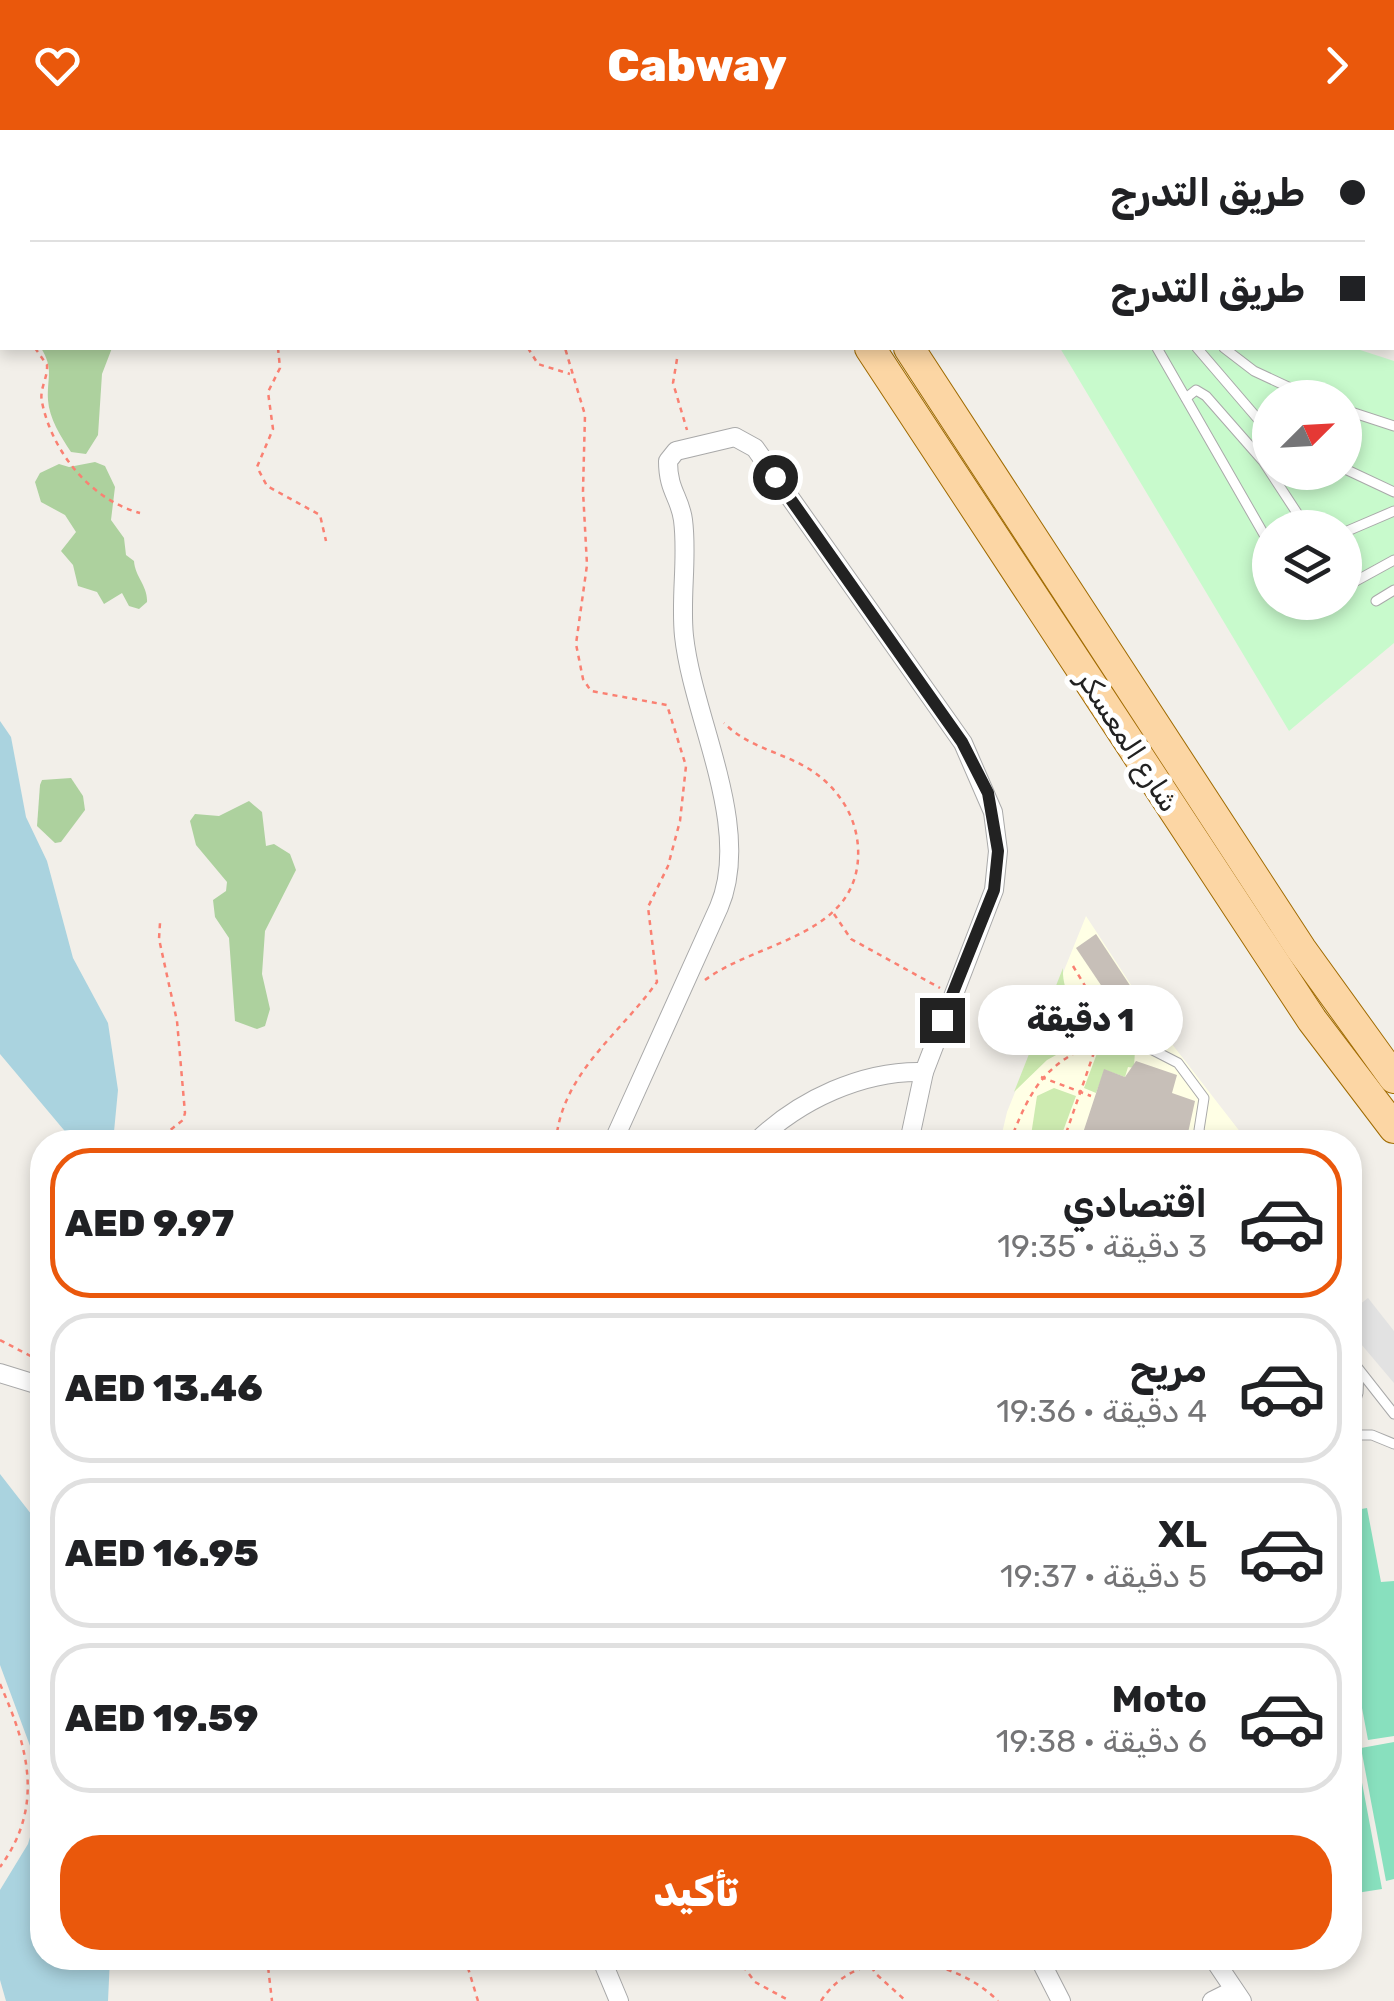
<!DOCTYPE html>
<html lang="ar">
<meta charset="utf-8">
<style>
body{margin:0;font-family:Rubik,"Noto Naskh Arabic",sans-serif;background:#f2f2f2;color:#202124;direction:rtl;height:100vh;display:flex;flex-direction:column;font-size:38px;white-space:nowrap}
*{box-sizing:border-box;margin:0}
p{font-size:32px;color:#757577}
.icon{flex:none;width:55px;height:55px;fill:none;stroke:currentColor;stroke-width:2;stroke-linecap:round;stroke-linejoin:round}
.map{position:relative;flex:1;overflow:hidden;direction:ltr}
.side{position:absolute;left:30px;top:1000px;width:1332px;height:840px;display:flex;flex-direction:column;background:#fff;border-radius:40px;box-shadow:0 5px 15px #0003;direction:rtl}
.side>*{flex:none}
.hud{position:absolute;left:0px;top:0px;width:1395px;height:220px;box-shadow:0 5px 15px #0003;direction:rtl;display:grid;align-content:center;height:220px;padding:0 30px;background:#fff}
.needle{width:65px;rotate:66deg}
.fabs{position:absolute;left:1252px;top:250px;display:grid;gap:20px}
.fabs a{display:grid;place-items:center;width:110px;height:110px;border-radius:50%;background:#fff;box-shadow:0 5px 15px #0003;font-size:50px}
.end{position:absolute;width:45px;height:45px;margin:-22px;border:12px solid #222;background:#fff;box-shadow:0 0 0 5px #fff}
.from{border-radius:50%}
.bubble{position:absolute;height:70px;border-radius:35px;background:#fff;box-shadow:0 5px 15px #0003;font-size:32px;font-weight:800;line-height:70px;text-align:center;direction:rtl}
.hud b{display:flex;align-items:center;gap:35px;height:95px;font-size:38px}
.hud b+b{border-top:2px solid #e0e0e0}
.hud i{width:25px;height:25px;background:#202124}
ul{padding:18px 0 0;list-style:none}
li{display:flex;align-items:center;gap:30px;height:150px;margin:0 20px 15px;padding:0 10px;border:5px solid #e0e0e0;border-radius:40px}
li div{flex:1}
li b{display:block;font-size:38px}
li em{font-style:normal;font-weight:800}
li.on{border-color:#ea580c}
li>.icon{width:90px;height:90px;stroke-width:1.5}
.button{display:flex;gap:20px;margin-top:auto;padding:20px 30px}
.button a{flex:1;height:115px;border-radius:40px;background:#ea580c;color:#fff;font-size:40px;font-weight:800;line-height:115px;text-align:center}
header{display:flex;justify-content:space-between;align-items:center;height:130px;padding:0 30px;background:#ea580c;color:#fff;font-size:45px;font-weight:800}
.map>svg:first-child{display:block}
.education{fill:#ffffe5}
.grass{fill:#cdebb0}
.forest{fill:#add19e}
.park{fill:#c8facc;fill-rule:evenodd}
.pitch{fill:#88e0be}
.parking{fill:#e2e2e2}
.water{fill:#aad3df}
.building{fill:#c7bfb8}
.lines{fill:none;stroke-linecap:round;stroke-linejoin:round}
.lane-casing{stroke:#a9a9a9;stroke-width:11}
.street-casing{stroke:#a9a9a9;stroke-width:20}
.primary-casing{stroke:#a06b00;stroke-width:32}
.path{stroke:#fa8072;stroke-width:2.5;stroke-dasharray:5 5;stroke-linecap:butt}
.lane{stroke:#fff;stroke-width:9}
.street{stroke:#fff;stroke-width:18}
.primary{stroke:#fcd6a4;stroke-width:30}
.route{stroke:#222;stroke-width:12}
.labels{text-anchor:middle;dominant-baseline:central;stroke-width:10;stroke-linejoin:round;paint-order:stroke}
.street-label{font-size:28px;fill:#222;stroke:#fff}
</style>
<header><svg class="icon" aria-label="forward" viewBox="0 0 24 24"><path d="M9 5l7 7-7 7"/></svg>Cabway<svg class="icon" aria-label="heart" viewBox="0 0 24 24"><path d="M12 20l-8-8c-3-5 5-10 8-4 3-6 11-1 8 4z"/></svg></header>
<div class="map">
<svg width="1394" height="1871" viewBox="0 0 1394 1871">
<rect width="100%" height="100%" fill="#f2efe9"/>
<polygon class="education" points="1086,786 1158,896 1248,1012 1000,1012 1007,982"/>
<g class="grass">
<path d="M1063,838C1062,862 1074,877 1093,890L1089,907L1047,930L1014,962Z"/>
<polygon points="1119,912 1135,920 1134,938 1128,937 1125,947 1105,940 1096,963 1084,958 1099,918"/>
<polygon points="1054,958 1076,966 1059,1012 1030,1012 1037,966"/>
</g>
<g class="forest">
<path d="M41,218H112L102,244L98,305L86,324L71,322C61,307 49,288 48,270C47,247 54,239 41,218Z"/>
<path d="M95,332L105,336L115,357L111,390L124,408L126,425L134,431C135,447 148,456 147,472L139,479L129,476L122,463L104,474L97,462L78,456L73,435L61,421L76,402L65,385L41,372L35,352L40,343L59,334L69,337Z"/>
<polygon points="71,648 83,666 85,680 61,712 55,713 37,696 40,655 42,650"/>
<polygon points="249,671 262,682 266,716 274,714 290,724 296,740 265,801 262,844 270,879 265,896 257,899 235,891 229,808 215,787 213,770 226,761 227,752 196,715 190,691 195,684 219,686"/>
</g>
<path class="park" d="M1060,218H1354L1394,231V513L1289,601ZM1270,268H1345V342H1270ZM1270,398H1345V472H1270Z"/>
<g class="pitch">
<polygon points="1367,1378 1381,1452 1394,1451 1394,1606 1368,1610 1350,1514 1350,1381"/>
<polygon points="1350,1589 1382,1759 1350,1764"/>
<polygon points="1394,1612 1394,1749 1386,1751 1361,1618"/>
</g>
<polygon class="parking" points="1368,1168 1394,1201 1394,1253 1350,1201 1350,1182"/>
<g class="water">
<polygon points="0,591 11,607 26,687 47,731 73,828 108,893 118,960 113,1012 74,1012 0,924"/>
<polygon points="0,1344 42,1398 42,1828 110,1828 108,1871 6,1871 0,1850 0,1760 28,1714 42,1666 36,1632 0,1535"/>
</g>
<g class="building">
<polygon points="1096,804 1133,860 1113,873 1076,818"/>
<polygon points="1136,931 1177,945 1172,963 1195,971 1186,1012 1111,1008 1109,1012 1080,1012 1104,939 1125,947"/>
</g>
<g class="lines">
<g class="lane-casing">
<g id="lane">
<polyline points="1027,0 1028,2"/>
<polyline points="1083,0 1083,2"/>
<polyline points="1107,0 1107,2"/>
<polyline points="1137,2 1138,0"/>
<polyline points="1157,218 1270,415"/>
<polyline points="1197,218 1270,303"/>
<polyline points="1224,218 1254,241 1312,268"/>
<polyline points="1186,268 1196,260 1206,266 1263,331 1299,386 1316,398"/>
<polyline points="1345,280 1394,296"/>
<polyline points="1345,339 1394,362"/>
<polyline points="1345,402 1394,381"/>
<polyline points="1345,457 1394,430"/>
<polyline points="1376,471 1394,460"/>
<polyline points="1145,916 1178,933 1204,968 1199,1000 1204,1012"/>
<polyline points="1350,1228 1394,1284"/>
<polyline points="1350,1289 1358,1263 1359,1242"/>
<polyline points="1350,1305 1372,1305 1394,1314"/>
</g>
</g>
<g class="street-casing">
<g id="street">
<path d="M613,1012L719,777C753,697 693,589 684,506C680,467 688,428 683,390C680,367 668,361 668,331L676,321L735,307L755,318L963,613L993,682L998,721L994,760L924,942L909,1012"/>
<path d="M756,1012C799,970 863,940 924,942"/>
<polyline points="0,1243 42,1256"/>
<polyline points="601,1828 619,1871"/>
<polyline points="1039,1828 1061,1871"/>
<polyline points="1213,1828 1242,1871"/>
<polyline points="1212,1871 1232,1861"/>
</g>
</g>
<g class="primary-casing">
<g id="primary">
<polyline points="725,0 727,2"/>
<polyline points="764,0 766,2"/>
<polyline points="870,218 1312,890 1394,998"/>
<polyline points="909,218 1301,819 1394,948"/>
</g>
</g>
<g class="path">
<polyline points="326,0 327,2"/>
<polyline points="519,0 520,2"/>
<polyline points="0,125 2,124"/>
<path d="M35,218L47,235C48,248 39,259 42,272C52,322 91,370 140,383"/>
<polyline points="278,218 280,238 268,262 273,299 257,337 267,356 320,385 326,411"/>
<polyline points="528,218 538,234 570,244"/>
<polyline points="677,229 673,253 687,300"/>
<polyline points="834,784 851,809 940,858"/>
<polyline points="1073,836 1113,902"/>
<path d="M705,850C759,810 863,806 858,717C856,690 844,668 824,650C794,623 753,622 724,593"/>
<polyline points="1041,947 1091,966"/>
<polyline points="155,1012 183,990 185,983 177,891 159,809 160,793"/>
<path d="M556,1012C561,944 620,904 657,852L648,777L668,736L680,691L686,636L667,575L591,561L583,549L576,514L587,435L583,361L585,285L565,218"/>
<path d="M1010,1012C1039,934 1057,932 1127,895L1136,909"/>
<polyline points="1063,1012 1098,911"/>
<polyline points="0,1210 42,1232"/>
<polyline points="42,1272 42,1300"/>
<path d="M0,1554C28,1617 45,1676 0,1737"/>
<polyline points="267,1828 272,1871"/>
<polyline points="465,1828 478,1871"/>
<polyline points="737,1828 755,1852 790,1871"/>
<polyline points="867,1828 875,1843 906,1871"/>
<path d="M821,1871C859,1811 954,1826 998,1871"/>
</g>
<use href="#lane" class="lane"/>
<use href="#street" class="street"/>
<use href="#primary" class="primary"/>
</g>
<g class="lines">
<polyline class="route" points="775,347 962,612 988,663 998,721 994,760 942,890"/>
</g>
<g class="labels">
<g class="street-label">
<text transform="translate(1128 611) rotate(57)">شارع المعسكر</text>
</g>
</g>
</svg>
<div class="fabs">
<a><svg class="needle" viewBox="-14 -14 28 28"><path d="M0-13l5 13h-10z" fill="#e53935"/><path d="M0 13l5-13h-10z" fill="#757577"/></svg></a>
<a><svg class="icon" aria-label="layers" viewBox="0 0 24 24"><path d="M12 4l9 5-9 5-9-5zM3 14l9 5 9-5"/></svg></a>
</div>
<i class="end from" style="left:775px;top:347px"></i>
<i class="end" style="left:942px;top:890px"></i>
<div class="bubble" style="left:978px;top:855px;width:205px">1 دقيقة</div>
<div class="hud">
<b><i class="from"></i>طريق التدرج</b>
<b><i></i>طريق التدرج</b>
</div>
<section class="side">
<ul>
<li class="on"><svg class="icon" aria-label="car" viewBox="0 0 24 24"><path d="M5 17H2v-5l4-1 3-4h7l3 4 3 1v5h-3M9 17h6M6 11h13"/><circle cx="7" cy="17" r="2"/><circle cx="17" cy="17" r="2"/></svg><div><b>اقتصادي</b><p>3 دقيقة · 19:35</p></div><em>AED 9.97</em></li>
<li><svg class="icon" aria-label="car" viewBox="0 0 24 24"><path d="M5 17H2v-5l4-1 3-4h7l3 4 3 1v5h-3M9 17h6M6 11h13"/><circle cx="7" cy="17" r="2"/><circle cx="17" cy="17" r="2"/></svg><div><b>مريح</b><p>4 دقيقة · 19:36</p></div><em>AED 13.46</em></li>
<li><svg class="icon" aria-label="car" viewBox="0 0 24 24"><path d="M5 17H2v-5l4-1 3-4h7l3 4 3 1v5h-3M9 17h6M6 11h13"/><circle cx="7" cy="17" r="2"/><circle cx="17" cy="17" r="2"/></svg><div><b>XL</b><p>5 دقيقة · 19:37</p></div><em>AED 16.95</em></li>
<li><svg class="icon" aria-label="car" viewBox="0 0 24 24"><path d="M5 17H2v-5l4-1 3-4h7l3 4 3 1v5h-3M9 17h6M6 11h13"/><circle cx="7" cy="17" r="2"/><circle cx="17" cy="17" r="2"/></svg><div><b>Moto</b><p>6 دقيقة · 19:38</p></div><em>AED 19.59</em></li>
</ul>
<div class="button"><a>تأكيد</a></div>
</section>
</div>
